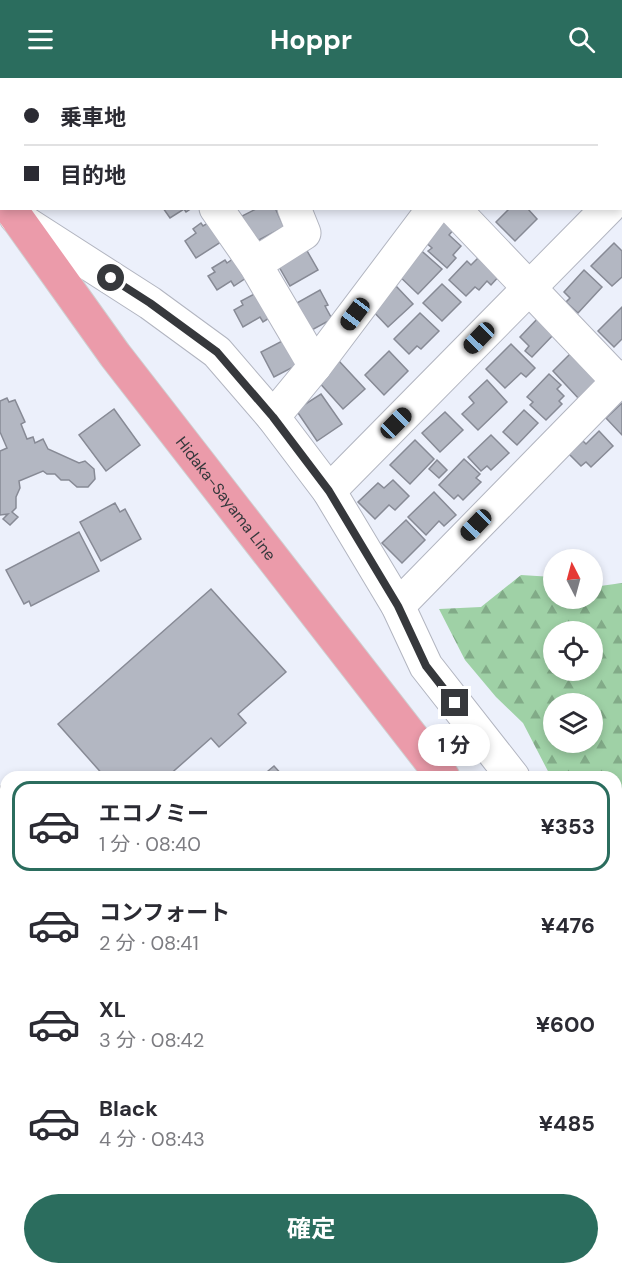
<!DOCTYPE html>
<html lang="ja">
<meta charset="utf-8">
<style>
body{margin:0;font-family:"DM Sans","Noto Sans JP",sans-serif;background:#f2f2f3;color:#2b2b33;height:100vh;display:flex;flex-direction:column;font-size:22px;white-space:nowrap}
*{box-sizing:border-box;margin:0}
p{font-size:20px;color:#7c7c81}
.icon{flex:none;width:33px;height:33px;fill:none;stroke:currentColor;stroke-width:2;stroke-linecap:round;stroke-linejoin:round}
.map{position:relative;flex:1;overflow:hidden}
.drawer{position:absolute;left:0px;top:693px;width:622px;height:504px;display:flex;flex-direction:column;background:#fff;border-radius:18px 18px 0 0;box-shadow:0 3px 9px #0003}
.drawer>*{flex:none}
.top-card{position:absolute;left:0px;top:0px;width:622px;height:132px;box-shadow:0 3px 9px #0003;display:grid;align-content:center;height:132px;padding:0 24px;background:#fff}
.needle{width:39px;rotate:354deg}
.controls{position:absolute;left:543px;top:471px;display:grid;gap:12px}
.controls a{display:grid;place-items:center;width:60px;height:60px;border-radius:50%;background:#fff;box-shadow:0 3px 9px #0003;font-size:30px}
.end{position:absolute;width:27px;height:27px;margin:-14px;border:8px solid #36383c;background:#fff;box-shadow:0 0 0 3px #fff}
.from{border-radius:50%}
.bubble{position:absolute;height:42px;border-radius:21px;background:#fff;box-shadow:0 3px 9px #0003;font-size:20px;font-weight:700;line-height:42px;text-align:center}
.car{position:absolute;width:18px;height:36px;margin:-18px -9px;border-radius:8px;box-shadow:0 0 4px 2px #0007;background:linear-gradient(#222 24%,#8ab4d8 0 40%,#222 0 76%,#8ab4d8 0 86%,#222 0)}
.top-card b{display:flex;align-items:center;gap:21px;height:57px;font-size:22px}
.top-card b+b{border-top:2px solid #e1e1e2}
.top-card i{width:15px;height:15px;background:#2b2b33}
ul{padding:10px 0 0;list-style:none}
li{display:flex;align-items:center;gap:18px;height:90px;margin:0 12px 9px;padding:0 12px;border:3px solid transparent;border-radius:18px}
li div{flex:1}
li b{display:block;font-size:22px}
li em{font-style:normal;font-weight:700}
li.current{border-color:#2b6d5e}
li>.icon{width:54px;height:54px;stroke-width:1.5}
.cta{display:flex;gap:12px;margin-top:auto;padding:12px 24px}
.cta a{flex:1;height:69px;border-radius:36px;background:#2b6d5e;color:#fff;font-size:24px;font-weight:700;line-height:69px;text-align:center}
header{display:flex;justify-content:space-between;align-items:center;height:78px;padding:0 24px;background:#2b6d5e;color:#fff;font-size:27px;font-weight:700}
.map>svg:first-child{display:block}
.forest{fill:url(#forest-firs);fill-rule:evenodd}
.building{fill:#b3b7c2;stroke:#878a95;stroke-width:1.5}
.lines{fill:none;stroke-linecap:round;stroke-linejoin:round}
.minor-casing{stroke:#b2b5c0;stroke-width:35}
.major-casing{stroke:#cfcfd0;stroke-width:35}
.minor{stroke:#fff;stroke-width:33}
.major{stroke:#eb9baa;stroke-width:33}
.route{stroke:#36383c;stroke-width:8}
.labels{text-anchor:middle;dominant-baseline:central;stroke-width:4.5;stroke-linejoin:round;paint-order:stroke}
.street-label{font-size:16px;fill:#36383c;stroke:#fdfdfd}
</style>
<header><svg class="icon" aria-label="menu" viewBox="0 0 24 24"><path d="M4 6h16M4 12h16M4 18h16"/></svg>Hoppr<svg class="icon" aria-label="search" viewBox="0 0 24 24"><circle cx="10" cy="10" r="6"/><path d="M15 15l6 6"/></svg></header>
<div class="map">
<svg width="622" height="1197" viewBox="0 0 622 1197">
<defs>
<pattern id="forest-firs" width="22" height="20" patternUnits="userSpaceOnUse" patternTransform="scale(1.5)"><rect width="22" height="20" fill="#9fd1a6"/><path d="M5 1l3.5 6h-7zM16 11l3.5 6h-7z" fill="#82ab88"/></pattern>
</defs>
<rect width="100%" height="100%" fill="#ecf0fb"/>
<path class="forest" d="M521,497L553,499L554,520H592L593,509L622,505V866L616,860V699H551L523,645L496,619L465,582L439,531L481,529ZM554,554H592V592H554ZM554,626H592V664H554Z"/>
<g class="building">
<polygon points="281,0 323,0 323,1 282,2"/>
<polygon points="363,0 403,0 404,2 364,2"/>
<polygon points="414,0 449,0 413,2"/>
<polygon points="482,0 525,0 526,2 480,2"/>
<polygon points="585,0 619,0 617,2"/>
<polygon points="163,130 192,130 186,134 184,131 170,140"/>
<polygon points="258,130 275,130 284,149 255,164 242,138"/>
<polygon points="510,130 527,130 537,141 515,163 496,144"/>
<polygon points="443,141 454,151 449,157 461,168 453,177 456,180 447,190 428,173 432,170 423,162"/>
<polygon points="213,142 221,164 196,180 185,163 196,155 193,151 201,145 203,148"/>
<polygon points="614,165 622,173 622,199 612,208 591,188"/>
<polygon points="416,168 442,191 418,216 396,195"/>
<polygon points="306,171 318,192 290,208 278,187"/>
<polygon points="481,177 501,196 491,207 487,203 479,212 475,209 466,218 449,202 467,183 471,187"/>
<polygon points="237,178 249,198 234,208 231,203 217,212 208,198 215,194 212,190 225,182 227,185"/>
<polygon points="584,192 602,209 578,235 566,224 570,220 564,214"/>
<polygon points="442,206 461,224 442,243 423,225"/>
<polygon points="396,208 413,226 388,249 371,231"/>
<polygon points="320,212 328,227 325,228 332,241 310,253 295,226"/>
<polygon points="260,213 274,237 263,244 260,239 243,249 234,232 243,227 241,223"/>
<polygon points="622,229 622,261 614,269 598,253"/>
<polygon points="420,235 439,253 421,271 417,268 409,276 394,261"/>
<polygon points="542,236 556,254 532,279 525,273 529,268 520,259"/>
<polygon points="286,261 299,286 274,299 261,274"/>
<polygon points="511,266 535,290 526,299 521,295 505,310 486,291"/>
<polygon points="389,273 408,293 384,317 365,297"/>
<polygon points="570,276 597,303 579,321 553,293"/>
<polygon points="339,283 365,311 343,331 317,302"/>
<polygon points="549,296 561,307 557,311 564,318 559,323 562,326 546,342 530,327 533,324 527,319"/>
<polygon points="487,302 507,324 478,352 462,336 474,325 469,319"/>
<polygon points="321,316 342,346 317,363 296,332"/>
<polygon points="7,320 9,324 15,322 25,344 21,346 27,361 33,359 35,365 43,361 48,371 79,385 85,383 94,391 95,401 88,409 77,409 69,402 61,402 55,396 47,396 43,393 19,403 20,410 16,419 16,430 12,434 18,439 10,447 3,441 8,436 0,437 0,373 7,370 0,354 0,323"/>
<polygon points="622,325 622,357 606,340"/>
<polygon points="114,331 140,367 106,393 79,357"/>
<polygon points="524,332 538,345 517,367 503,354"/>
<polygon points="445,334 463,352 440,374 422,355"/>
<polygon points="599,353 613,368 591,389 586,384 581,388 569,376 583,363 586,366"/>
<polygon points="491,357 509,375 491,392 487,388 481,393 468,379"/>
<polygon points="415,362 434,381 410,406 390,387"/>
<polygon points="464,381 480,396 476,400 481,404 463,422 458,417 454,421 439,407"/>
<polygon points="437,382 447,392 439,400 429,391"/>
<polygon points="393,402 409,418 395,432 389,427 375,441 358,424 378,405 384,410"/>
<polygon points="434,414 456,437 444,448 439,443 426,457 408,439"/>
<polygon points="115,425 120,434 125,431 141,461 101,483 80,444"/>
<polygon points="406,442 425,462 402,485 382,465"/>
<polygon points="79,454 99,493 31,528 29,523 24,526 6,492"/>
<polygon points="211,511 286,594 238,636 246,645 219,669 211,660 167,699 105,699 58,646"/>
<polygon points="274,688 284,699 261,699"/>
<polygon points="0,708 6,715 6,732 0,725"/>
<polygon points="6,784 6,852 3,853 6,869 6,903 0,904 0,786"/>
</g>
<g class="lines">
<g class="minor-casing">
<g id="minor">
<polyline points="20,0 20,2"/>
<polyline points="133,0 134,2"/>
<polyline points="247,0 247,2"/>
<polyline points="348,0 348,2"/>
<polyline points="535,0 537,2"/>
<polyline points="58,2 62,0"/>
<polyline points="216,130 255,186 315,288"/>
<polyline points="453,130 618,303"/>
<polyline points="16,139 150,225 217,274 273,339 329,413 398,528 426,588 513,699"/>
<polyline points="255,186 304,155 294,130"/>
<polyline points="273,339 315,288 434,130"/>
<polyline points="329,413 608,130"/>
<polyline points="398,528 622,299"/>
</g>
</g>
<g class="major-casing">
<g id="major">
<path id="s1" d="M10,130L115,277L443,699"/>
<polyline points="616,919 622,926"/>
</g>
</g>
<use href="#minor" class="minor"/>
<use href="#major" class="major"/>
</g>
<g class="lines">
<polyline class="route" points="111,200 150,225 217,274 273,339 329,413 398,528 426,588 455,625"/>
</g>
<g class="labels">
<g class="street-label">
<text stroke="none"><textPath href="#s1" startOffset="362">Hidaka-Sayama Line</textPath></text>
</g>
</g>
</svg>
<div class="controls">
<a><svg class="needle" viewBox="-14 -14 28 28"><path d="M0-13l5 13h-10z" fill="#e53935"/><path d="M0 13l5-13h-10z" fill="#7c7c81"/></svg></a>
<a><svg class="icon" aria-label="locate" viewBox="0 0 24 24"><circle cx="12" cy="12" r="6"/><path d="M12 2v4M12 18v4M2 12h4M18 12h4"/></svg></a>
<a><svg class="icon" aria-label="layers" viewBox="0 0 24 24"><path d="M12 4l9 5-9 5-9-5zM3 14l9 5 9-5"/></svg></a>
</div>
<i class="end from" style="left:111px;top:200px"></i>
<i class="end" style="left:455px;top:625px"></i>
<div class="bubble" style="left:418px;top:646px;width:72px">1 分</div>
<i class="car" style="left:355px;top:236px;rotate:217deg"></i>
<i class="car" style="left:479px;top:260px;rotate:224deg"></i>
<i class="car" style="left:396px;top:345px;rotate:45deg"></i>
<i class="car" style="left:476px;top:447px;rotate:224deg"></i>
<div class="top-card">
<b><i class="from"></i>乗車地</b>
<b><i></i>目的地</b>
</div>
<section class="drawer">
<ul>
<li class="current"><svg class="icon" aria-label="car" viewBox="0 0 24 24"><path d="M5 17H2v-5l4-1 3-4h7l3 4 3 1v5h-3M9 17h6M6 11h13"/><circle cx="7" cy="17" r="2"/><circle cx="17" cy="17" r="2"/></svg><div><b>エコノミー</b><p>1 分 · 08:40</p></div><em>¥353</em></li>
<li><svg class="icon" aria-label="car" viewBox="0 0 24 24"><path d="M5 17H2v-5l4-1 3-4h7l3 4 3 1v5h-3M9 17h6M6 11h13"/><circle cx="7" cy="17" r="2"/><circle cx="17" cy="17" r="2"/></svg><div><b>コンフォート</b><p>2 分 · 08:41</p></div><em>¥476</em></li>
<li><svg class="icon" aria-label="car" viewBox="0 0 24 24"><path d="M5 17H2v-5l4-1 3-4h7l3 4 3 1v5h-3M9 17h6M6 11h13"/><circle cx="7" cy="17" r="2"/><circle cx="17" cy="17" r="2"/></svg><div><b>XL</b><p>3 分 · 08:42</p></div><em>¥600</em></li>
<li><svg class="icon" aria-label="car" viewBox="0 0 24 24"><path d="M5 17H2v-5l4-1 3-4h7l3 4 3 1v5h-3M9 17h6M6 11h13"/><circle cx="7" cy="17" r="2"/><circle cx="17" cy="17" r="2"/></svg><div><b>Black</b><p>4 分 · 08:43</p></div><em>¥485</em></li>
</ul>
<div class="cta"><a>確定</a></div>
</section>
</div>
